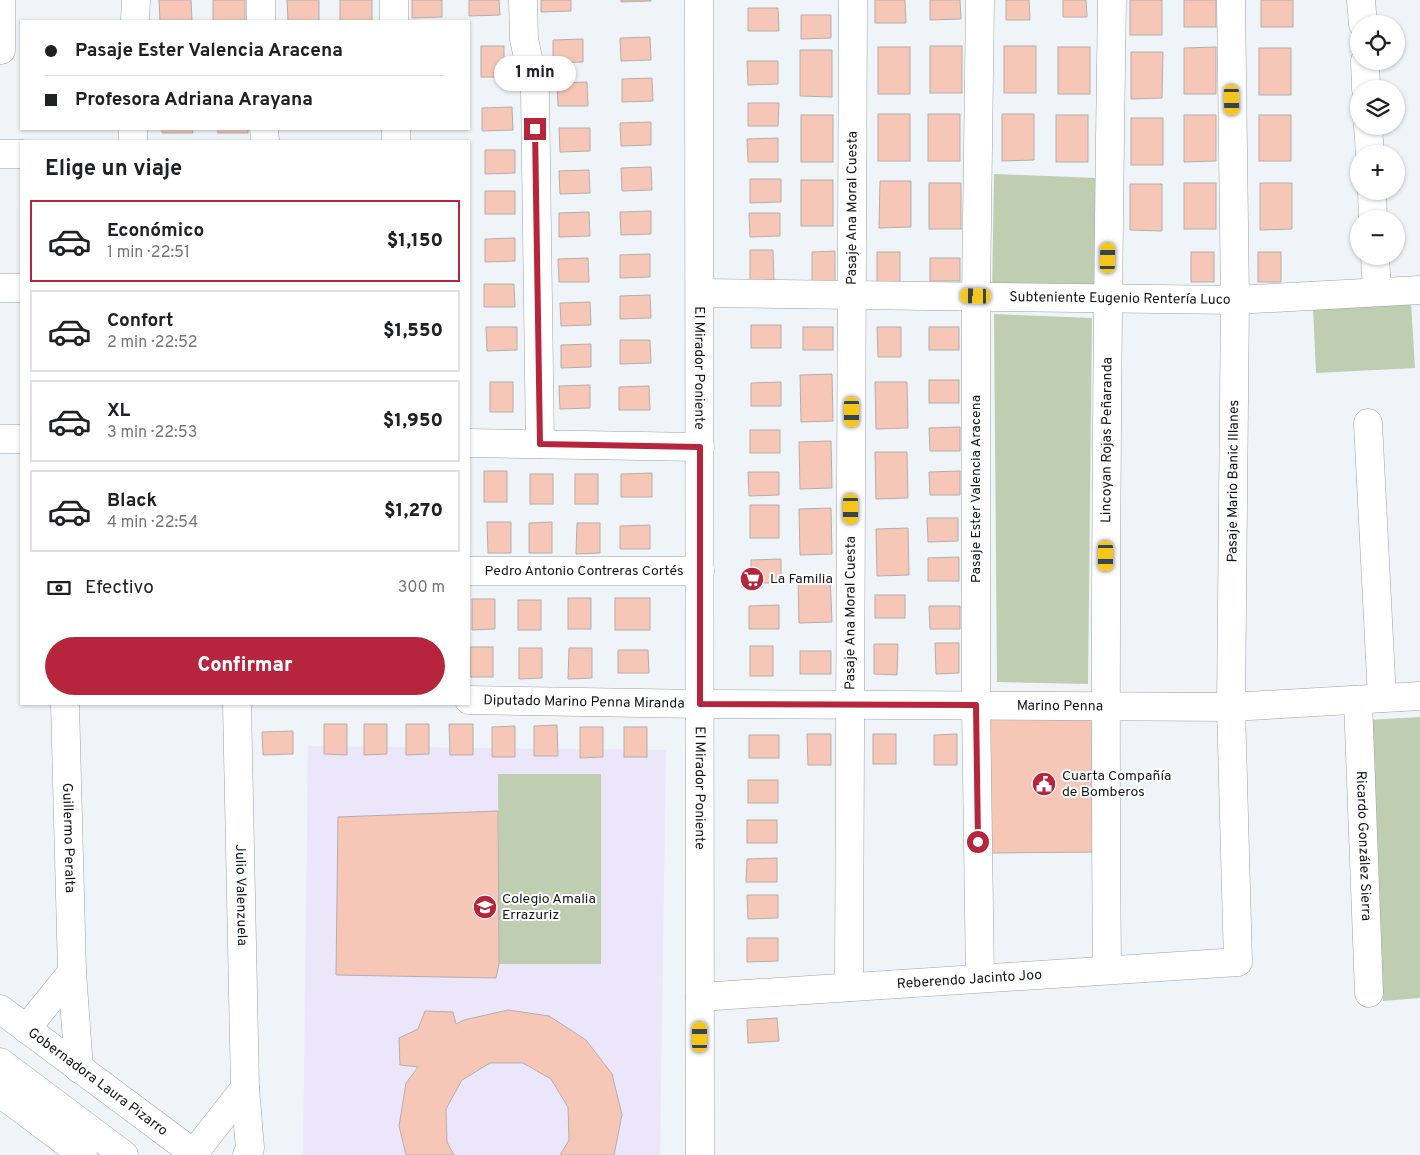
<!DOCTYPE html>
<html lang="es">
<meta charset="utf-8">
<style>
body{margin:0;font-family:Overpass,sans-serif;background:#f2f2f2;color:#202124;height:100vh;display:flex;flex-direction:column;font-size:19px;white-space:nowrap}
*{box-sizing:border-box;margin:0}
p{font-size:16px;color:#757577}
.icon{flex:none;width:28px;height:28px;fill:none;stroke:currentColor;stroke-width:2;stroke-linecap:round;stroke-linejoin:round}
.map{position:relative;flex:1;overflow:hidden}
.sheet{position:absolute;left:20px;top:140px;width:450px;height:565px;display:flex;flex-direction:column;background:#fff;border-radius:0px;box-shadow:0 1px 4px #0004}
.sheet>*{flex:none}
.hud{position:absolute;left:20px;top:20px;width:450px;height:110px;border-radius:0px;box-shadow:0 1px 4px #0004;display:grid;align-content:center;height:110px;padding:0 25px;background:#fff}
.controls{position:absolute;left:1350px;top:15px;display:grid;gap:10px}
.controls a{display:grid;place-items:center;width:55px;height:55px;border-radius:50%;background:#fff;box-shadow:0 1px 4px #0004;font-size:25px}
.end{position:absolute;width:22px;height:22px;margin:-11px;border:6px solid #b7253c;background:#fff;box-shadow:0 0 0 2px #fff}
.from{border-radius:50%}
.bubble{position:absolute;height:35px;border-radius:18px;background:#fff;box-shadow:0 1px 4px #0004;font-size:16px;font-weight:800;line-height:35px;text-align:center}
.car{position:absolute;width:15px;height:30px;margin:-15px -8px;border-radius:6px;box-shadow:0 0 4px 1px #0007;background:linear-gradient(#f5c518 24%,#345 0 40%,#f5c518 0 76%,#345 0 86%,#f5c518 0)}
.hud b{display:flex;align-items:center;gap:18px;height:48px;font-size:19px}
.hud b+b{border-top:1px solid #e0e0e0}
.hud i{width:12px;height:12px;background:#202124}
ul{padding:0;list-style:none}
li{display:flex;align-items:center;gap:15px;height:82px;margin:0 10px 8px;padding:0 15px;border:2px solid #e0e0e0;border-radius:0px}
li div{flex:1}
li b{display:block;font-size:19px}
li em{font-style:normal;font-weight:800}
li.on{border-color:#b7253c}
li>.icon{width:45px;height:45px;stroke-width:1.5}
h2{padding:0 25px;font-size:22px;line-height:60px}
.pay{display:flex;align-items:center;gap:12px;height:55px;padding:0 25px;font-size:19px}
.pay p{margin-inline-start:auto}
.primary-button{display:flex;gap:10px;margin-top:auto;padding:10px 25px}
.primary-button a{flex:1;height:58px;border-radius:30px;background:#b7253c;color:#fff;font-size:20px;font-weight:800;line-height:58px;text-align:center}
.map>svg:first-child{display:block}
.education{fill:#ece6fb}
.green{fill:#bfceb1}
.building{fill:#f6c7b7;stroke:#b5aeac}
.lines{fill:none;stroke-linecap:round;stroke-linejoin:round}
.minor-casing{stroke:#9da2a7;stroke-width:29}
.tertiary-casing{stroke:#9da2a7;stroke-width:29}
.primary-casing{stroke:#9da2a7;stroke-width:29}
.minor{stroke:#fff;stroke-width:28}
.tertiary{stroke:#fff;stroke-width:28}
.primary{stroke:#fff;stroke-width:28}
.route{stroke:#b7253c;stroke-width:6}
.labels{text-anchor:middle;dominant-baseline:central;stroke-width:4;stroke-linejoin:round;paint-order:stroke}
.street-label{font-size:14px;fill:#131516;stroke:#fff}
.poi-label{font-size:14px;fill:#131516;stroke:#fff;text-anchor:start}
</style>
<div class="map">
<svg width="1420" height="1155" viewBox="0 0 1420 1155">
<rect width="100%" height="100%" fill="#eff4f9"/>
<polygon class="education" points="308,746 666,750 660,1155 303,1155"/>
<g class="green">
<polygon points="994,174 1096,178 1097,295 992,295"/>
<polygon points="1411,302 1415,368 1316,373 1313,308"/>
<polygon points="994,314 1092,318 1088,684 997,682"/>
<polygon points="1420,717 1420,998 1383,1001 1368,720"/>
<polygon points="498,774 601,774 601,964 499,964"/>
</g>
<g class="building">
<polygon points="159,0 191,0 192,21 160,21"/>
<rect x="213" y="0" width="32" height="21"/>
<polygon points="287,0 319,0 319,21 288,21"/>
<rect x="340" y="0" width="32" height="21"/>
<polygon points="412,0 442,0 442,17 412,18"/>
<polygon points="469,0 499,0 500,15 469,16"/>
<polygon points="541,0 571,0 571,11 541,12"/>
<polygon points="621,0 651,0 651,1 621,2"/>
<polygon points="875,0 905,0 906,23 875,23"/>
<polygon points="930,0 960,0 961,19 930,20"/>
<polygon points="1006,0 1029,0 1030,20 1006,20"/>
<polygon points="1063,0 1086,0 1087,17 1063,17"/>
<rect x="1130" y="0" width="32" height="35"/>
<rect x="1184" y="0" width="32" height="27"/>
<rect x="1261" y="0" width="32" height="27"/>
<polygon points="748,8 778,8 779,31 748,31"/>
<polygon points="801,15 831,15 831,38 801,39"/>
<polygon points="650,37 651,60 621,61 620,38"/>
<polygon points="583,39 583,62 553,63 553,40"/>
<rect x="481" y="46" width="23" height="31"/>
<rect x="930" y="46" width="32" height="47"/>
<rect x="1004" y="46" width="32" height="47"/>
<rect x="878" y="47" width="32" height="47"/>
<rect x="1058" y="47" width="32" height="47"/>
<polygon points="1216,47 1216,94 1184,94 1184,48"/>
<rect x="1259" y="48" width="32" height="47"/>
<polygon points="800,50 832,50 832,97 800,96"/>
<polygon points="1131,52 1163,52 1162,98 1131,99"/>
<polygon points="747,61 778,61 778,84 748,85"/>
<polygon points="652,78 653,101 622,102 622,79"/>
<polygon points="587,82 588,106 558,106 557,83"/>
<polygon points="748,103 779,103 778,126 748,126"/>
<polygon points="512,107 513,130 482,131 482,108"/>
<rect x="878" y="114" width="32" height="47"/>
<rect x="928" y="114" width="32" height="47"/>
<polygon points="1002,114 1034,114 1034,160 1002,161"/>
<rect x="801" y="115" width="32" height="47"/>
<rect x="1056" y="115" width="32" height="47"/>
<polygon points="1184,115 1216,115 1216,161 1184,162"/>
<rect x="1259" y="115" width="32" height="46"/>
<rect x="1131" y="118" width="32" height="47"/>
<polygon points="651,122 651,145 621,146 620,123"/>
<polygon points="559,128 590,128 590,151 560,152"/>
<polygon points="162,129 192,129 193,133 162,133"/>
<rect x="218" y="129" width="30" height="4"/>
<polygon points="778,138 778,162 748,162 747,139"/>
<polygon points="485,150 515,150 515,173 485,174"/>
<polygon points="651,167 652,190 622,191 621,168"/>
<polygon points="589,170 590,193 560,194 559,171"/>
<polygon points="750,179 781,179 781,202 750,203"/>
<rect x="801" y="180" width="32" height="46"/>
<polygon points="880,181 911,181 911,227 879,228"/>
<rect x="929" y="183" width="32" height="46"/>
<rect x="1184" y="183" width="32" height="46"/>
<polygon points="1260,183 1292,183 1292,229 1260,230"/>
<polygon points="1130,184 1162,184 1162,231 1130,230"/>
<rect x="485" y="191" width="30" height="23"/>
<polygon points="651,211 651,234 621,235 620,212"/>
<polygon points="589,212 590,236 559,237 559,213"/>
<polygon points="749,213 780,213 780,236 750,237"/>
<polygon points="515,238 515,261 485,262 485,239"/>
<polygon points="750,250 773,250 774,280 750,281"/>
<polygon points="835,251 835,282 812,282 812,252"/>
<rect x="877" y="252" width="23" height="30"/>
<rect x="1191" y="252" width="23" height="30"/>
<rect x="1258" y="252" width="23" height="30"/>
<polygon points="650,254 650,277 620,278 620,255"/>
<polygon points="588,258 589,282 559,282 558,259"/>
<rect x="930" y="258" width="30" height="23"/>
<polygon points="484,284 514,284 515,307 484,307"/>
<polygon points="650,295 651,318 620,319 620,296"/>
<polygon points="590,302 591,325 561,326 560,303"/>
<rect x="751" y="325" width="30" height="23"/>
<polygon points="486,327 517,327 517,350 487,351"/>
<rect x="803" y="327" width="30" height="23"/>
<polygon points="877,327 901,327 901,357 878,357"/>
<rect x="929" y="327" width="30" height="23"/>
<polygon points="620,340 650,340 651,363 620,364"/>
<polygon points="591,344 591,367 561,368 561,345"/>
<polygon points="832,374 833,421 801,422 800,375"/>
<rect x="929" y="380" width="30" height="23"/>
<rect x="490" y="382" width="23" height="30"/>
<polygon points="781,382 781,406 751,406 751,383"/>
<polygon points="875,382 907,382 908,428 876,429"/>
<polygon points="590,385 590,408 560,409 559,386"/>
<polygon points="649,386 650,410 619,410 619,387"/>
<polygon points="960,427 960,451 930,451 929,428"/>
<rect x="750" y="430" width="30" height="23"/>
<polygon points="831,441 832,488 800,489 799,442"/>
<polygon points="875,452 907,452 908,498 876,499"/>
<rect x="484" y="471" width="23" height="31"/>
<polygon points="960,471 960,495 930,495 929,472"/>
<polygon points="748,472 779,472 779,495 749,496"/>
<polygon points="652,473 652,497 621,497 621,474"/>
<rect x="530" y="474" width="23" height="30"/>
<rect x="575" y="474" width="23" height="30"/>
<rect x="750" y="505" width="29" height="33"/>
<polygon points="831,508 832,554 800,555 799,509"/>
<polygon points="927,518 958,518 958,541 928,542"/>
<polygon points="487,522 511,522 511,553 488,553"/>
<polygon points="552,522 552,553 529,553 529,523"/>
<polygon points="577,523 600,523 600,553 576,554"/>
<polygon points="650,525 650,549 620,549 620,526"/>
<polygon points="908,528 909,575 877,576 876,529"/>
<polygon points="959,557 959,581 928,581 928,558"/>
<polygon points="781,559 781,583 751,583 751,560"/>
<polygon points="830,576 832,622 799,623 798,577"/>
<rect x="875" y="595" width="30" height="23"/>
<rect x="568" y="598" width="23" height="31"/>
<rect x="615" y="598" width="35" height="32"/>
<polygon points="472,599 495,599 495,629 472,630"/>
<rect x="518" y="600" width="23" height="30"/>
<polygon points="779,605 779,629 749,629 749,606"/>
<polygon points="929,606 960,606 960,629 930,629"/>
<polygon points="935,643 959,643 959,673 936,674"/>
<polygon points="874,644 898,644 897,675 874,674"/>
<rect x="750" y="646" width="23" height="30"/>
<rect x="470" y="647" width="23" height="30"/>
<polygon points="519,648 542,648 542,678 519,679"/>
<polygon points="569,648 592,648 592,678 568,679"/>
<polygon points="618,650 648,650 649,673 618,673"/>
<rect x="800" y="651" width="31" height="23"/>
<polygon points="1098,715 1098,852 990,853 989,716"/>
<polygon points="324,724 347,724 347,755 324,754"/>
<polygon points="364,724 387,724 387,754 364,755"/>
<polygon points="406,724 429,724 429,754 406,755"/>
<polygon points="449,724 473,724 473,755 450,755"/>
<polygon points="557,725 558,756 534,756 534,726"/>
<polygon points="515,726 515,757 492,757 492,727"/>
<polygon points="580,727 603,727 603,757 580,758"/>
<rect x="624" y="727" width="23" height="30"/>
<polygon points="293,731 293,754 263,755 262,732"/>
<polygon points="807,734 831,734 831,765 808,765"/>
<rect x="873" y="734" width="23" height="30"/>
<polygon points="957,734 957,765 934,765 934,735"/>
<rect x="749" y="735" width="30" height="23"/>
<rect x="748" y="780" width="30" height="23"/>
<polygon points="498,811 499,964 496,978 336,975 338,817"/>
<rect x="747" y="820" width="30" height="23"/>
<polygon points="777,858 777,882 746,882 747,859"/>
<polygon points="747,895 778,895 778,918 748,919"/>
<polygon points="747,938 778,938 778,961 747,962"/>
<polygon points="508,1010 549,1016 586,1040 612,1074 622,1115 614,1155 560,1155 569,1140 568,1107 551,1079 523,1063 490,1063 462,1080 446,1109 447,1142 454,1155 406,1155 399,1126 406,1083 418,1067 400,1065 399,1038 418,1029 425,1011 453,1012 456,1024 464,1020"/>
<polygon points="777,1018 779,1041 748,1043 747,1020"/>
</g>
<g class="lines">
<g class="minor-casing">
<g id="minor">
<polyline points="261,0 261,21"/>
<polyline points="394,0 394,21"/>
<polyline points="523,0 524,39 535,90 540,444"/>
<polyline points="980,0 976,296 976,705 980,978"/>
<polyline points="1361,0 1363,24"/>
<polyline points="135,21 136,0"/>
<polyline points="1,50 1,0"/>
<polyline points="1365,61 1366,89"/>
<polyline points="1368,126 1370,154"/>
<polyline points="264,129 265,141"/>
<polyline points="396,129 396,141"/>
<polyline points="133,141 133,129"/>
<polyline points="0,154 21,154"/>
<polyline points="1372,191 1373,219"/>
<polyline points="1375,256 1377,292"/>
<polyline points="0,288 21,288"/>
<path id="s1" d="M700,293L1235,300L1420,290"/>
<polyline points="1368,423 1382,698"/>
<polyline points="0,439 21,439"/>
<polyline points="469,443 700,447"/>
<path id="s2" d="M469,571H700"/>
<path id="s3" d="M469,700L700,704L1231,707L1420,696"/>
<path id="s4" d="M1358,700L1369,993"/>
<path id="s5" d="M65,704L72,972L79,1069"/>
<path id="s6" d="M237,704L245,1088L250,1148L247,1155"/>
<path id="s7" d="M1107,970C1104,647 1107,323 1112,0"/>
<path id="s8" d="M849,987L853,0"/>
<path id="s9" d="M700,997L1238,962L1231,707L1235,300L1231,0"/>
<polyline points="26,1029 72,972"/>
<polyline points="194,1153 245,1088"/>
</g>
</g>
<g class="tertiary-casing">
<g id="tertiary">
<path id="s10" d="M699,0L700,1155"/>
<path id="s11" d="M0,1009L196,1155"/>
</g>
</g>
<g class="primary-casing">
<g id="primary">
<polyline points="0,1062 124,1155"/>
<polyline points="0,1093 83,1155"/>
</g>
</g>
<use href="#minor" class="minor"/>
<use href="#tertiary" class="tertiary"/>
<use href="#primary" class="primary"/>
</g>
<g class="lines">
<polyline class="route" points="535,129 540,444 700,447 700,704 976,705 978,842"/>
</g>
<defs>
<g id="supermarket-disc" transform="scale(1.25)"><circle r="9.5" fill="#b7253c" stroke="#fff"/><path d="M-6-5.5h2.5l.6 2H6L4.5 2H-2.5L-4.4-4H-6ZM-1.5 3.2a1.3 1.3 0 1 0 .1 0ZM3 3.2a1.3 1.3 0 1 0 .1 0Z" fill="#fff"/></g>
<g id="civic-disc" transform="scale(1.25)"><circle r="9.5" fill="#b7253c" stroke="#fff"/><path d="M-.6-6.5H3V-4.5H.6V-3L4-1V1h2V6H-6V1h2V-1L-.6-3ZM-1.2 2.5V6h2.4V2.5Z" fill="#fff"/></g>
<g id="school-disc" transform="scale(1.25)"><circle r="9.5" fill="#b7253c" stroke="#fff"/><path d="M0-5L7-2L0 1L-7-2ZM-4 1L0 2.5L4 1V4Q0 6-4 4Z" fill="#fff"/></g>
</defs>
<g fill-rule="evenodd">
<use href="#supermarket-disc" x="752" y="579"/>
<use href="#civic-disc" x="1044" y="784"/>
<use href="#school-disc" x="485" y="907"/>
</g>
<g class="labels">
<g class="street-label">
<text stroke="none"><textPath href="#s8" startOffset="779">Pasaje Ana Moral Cuesta</textPath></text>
<text stroke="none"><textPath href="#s1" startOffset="420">Subteniente Eugenio Rentería Luco</textPath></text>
<text stroke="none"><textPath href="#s10" startOffset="368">El Mirador Poniente</textPath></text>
<text stroke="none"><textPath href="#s7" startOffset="530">Lincoyan Rojas Peñaranda</textPath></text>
<text stroke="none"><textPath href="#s9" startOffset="1020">Pasaje Mario Banic Illanes</textPath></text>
<text transform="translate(976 489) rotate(-90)">Pasaje Ester Valencia Aracena</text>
<text stroke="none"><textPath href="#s2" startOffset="115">Pedro Antonio Contreras Cortés</textPath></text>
<text stroke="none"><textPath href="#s8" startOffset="374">Pasaje Ana Moral Cuesta</textPath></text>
<text stroke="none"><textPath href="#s3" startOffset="115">Diputado Marino Penna Miranda</textPath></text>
<text stroke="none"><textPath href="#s3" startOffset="591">Marino Penna</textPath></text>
<text stroke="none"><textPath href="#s10" startOffset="788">El Mirador Poniente</textPath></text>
<text stroke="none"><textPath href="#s5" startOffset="134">Guillermo Peralta</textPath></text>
<text stroke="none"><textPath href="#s4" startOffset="146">Ricardo González Sierra</textPath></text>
<text stroke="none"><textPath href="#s6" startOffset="191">Julio Valenzuela</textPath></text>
<text stroke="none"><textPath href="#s9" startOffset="270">Reberendo Jacinto Joo</textPath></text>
<text stroke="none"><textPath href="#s11" startOffset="122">Gobernadora Laura Pizarro</textPath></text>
</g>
<g class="poi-label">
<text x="770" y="579">La Familia</text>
<text x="1062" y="776">Cuarta Compañía<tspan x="1062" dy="16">de Bomberos</tspan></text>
<text x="502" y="899">Colegio Amalia<tspan x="502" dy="16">Errazuriz</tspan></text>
</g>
</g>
</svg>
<div class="controls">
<a><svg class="icon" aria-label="locate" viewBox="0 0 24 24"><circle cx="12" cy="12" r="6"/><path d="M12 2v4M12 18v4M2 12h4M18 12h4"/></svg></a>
<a><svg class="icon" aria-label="layers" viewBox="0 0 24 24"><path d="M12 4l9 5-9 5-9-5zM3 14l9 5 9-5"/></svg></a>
<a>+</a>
<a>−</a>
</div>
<i class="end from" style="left:978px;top:842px"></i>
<i class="end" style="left:535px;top:129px"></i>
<div class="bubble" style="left:494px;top:56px;width:82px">1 min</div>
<i class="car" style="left:1232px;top:100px;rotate:179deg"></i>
<i class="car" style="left:1108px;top:258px;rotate:1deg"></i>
<i class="car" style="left:976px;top:296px;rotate:271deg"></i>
<i class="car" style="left:852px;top:412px;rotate:180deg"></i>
<i class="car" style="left:851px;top:509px;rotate:180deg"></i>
<i class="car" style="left:1106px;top:556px;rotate:180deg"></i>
<i class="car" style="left:700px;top:1037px;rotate:0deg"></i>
<div class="hud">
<b><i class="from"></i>Pasaje Ester Valencia Aracena</b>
<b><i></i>Profesora Adriana Arayana</b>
</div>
<section class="sheet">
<h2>Elige un viaje</h2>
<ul>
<li class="on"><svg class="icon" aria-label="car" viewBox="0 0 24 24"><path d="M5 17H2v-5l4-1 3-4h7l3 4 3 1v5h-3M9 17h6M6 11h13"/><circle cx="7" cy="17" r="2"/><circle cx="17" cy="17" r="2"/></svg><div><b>Económico</b><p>1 min · 22:51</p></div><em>$1,150</em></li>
<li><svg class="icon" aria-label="car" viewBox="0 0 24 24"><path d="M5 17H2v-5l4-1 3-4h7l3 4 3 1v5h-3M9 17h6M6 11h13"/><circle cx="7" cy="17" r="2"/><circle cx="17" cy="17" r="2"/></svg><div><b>Confort</b><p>2 min · 22:52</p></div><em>$1,550</em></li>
<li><svg class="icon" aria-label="car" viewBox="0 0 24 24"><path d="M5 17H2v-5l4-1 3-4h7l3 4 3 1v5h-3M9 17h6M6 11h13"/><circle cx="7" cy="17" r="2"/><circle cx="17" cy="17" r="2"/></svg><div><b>XL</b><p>3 min · 22:53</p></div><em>$1,950</em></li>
<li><svg class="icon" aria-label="car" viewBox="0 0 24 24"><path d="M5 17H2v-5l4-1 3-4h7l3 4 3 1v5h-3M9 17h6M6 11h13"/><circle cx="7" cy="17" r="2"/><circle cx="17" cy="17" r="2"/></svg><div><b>Black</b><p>4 min · 22:54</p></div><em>$1,270</em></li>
</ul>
<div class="pay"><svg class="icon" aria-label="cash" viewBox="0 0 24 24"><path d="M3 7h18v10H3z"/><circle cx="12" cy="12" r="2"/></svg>Efectivo<p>300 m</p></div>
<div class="primary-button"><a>Confirmar</a></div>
</section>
</div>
